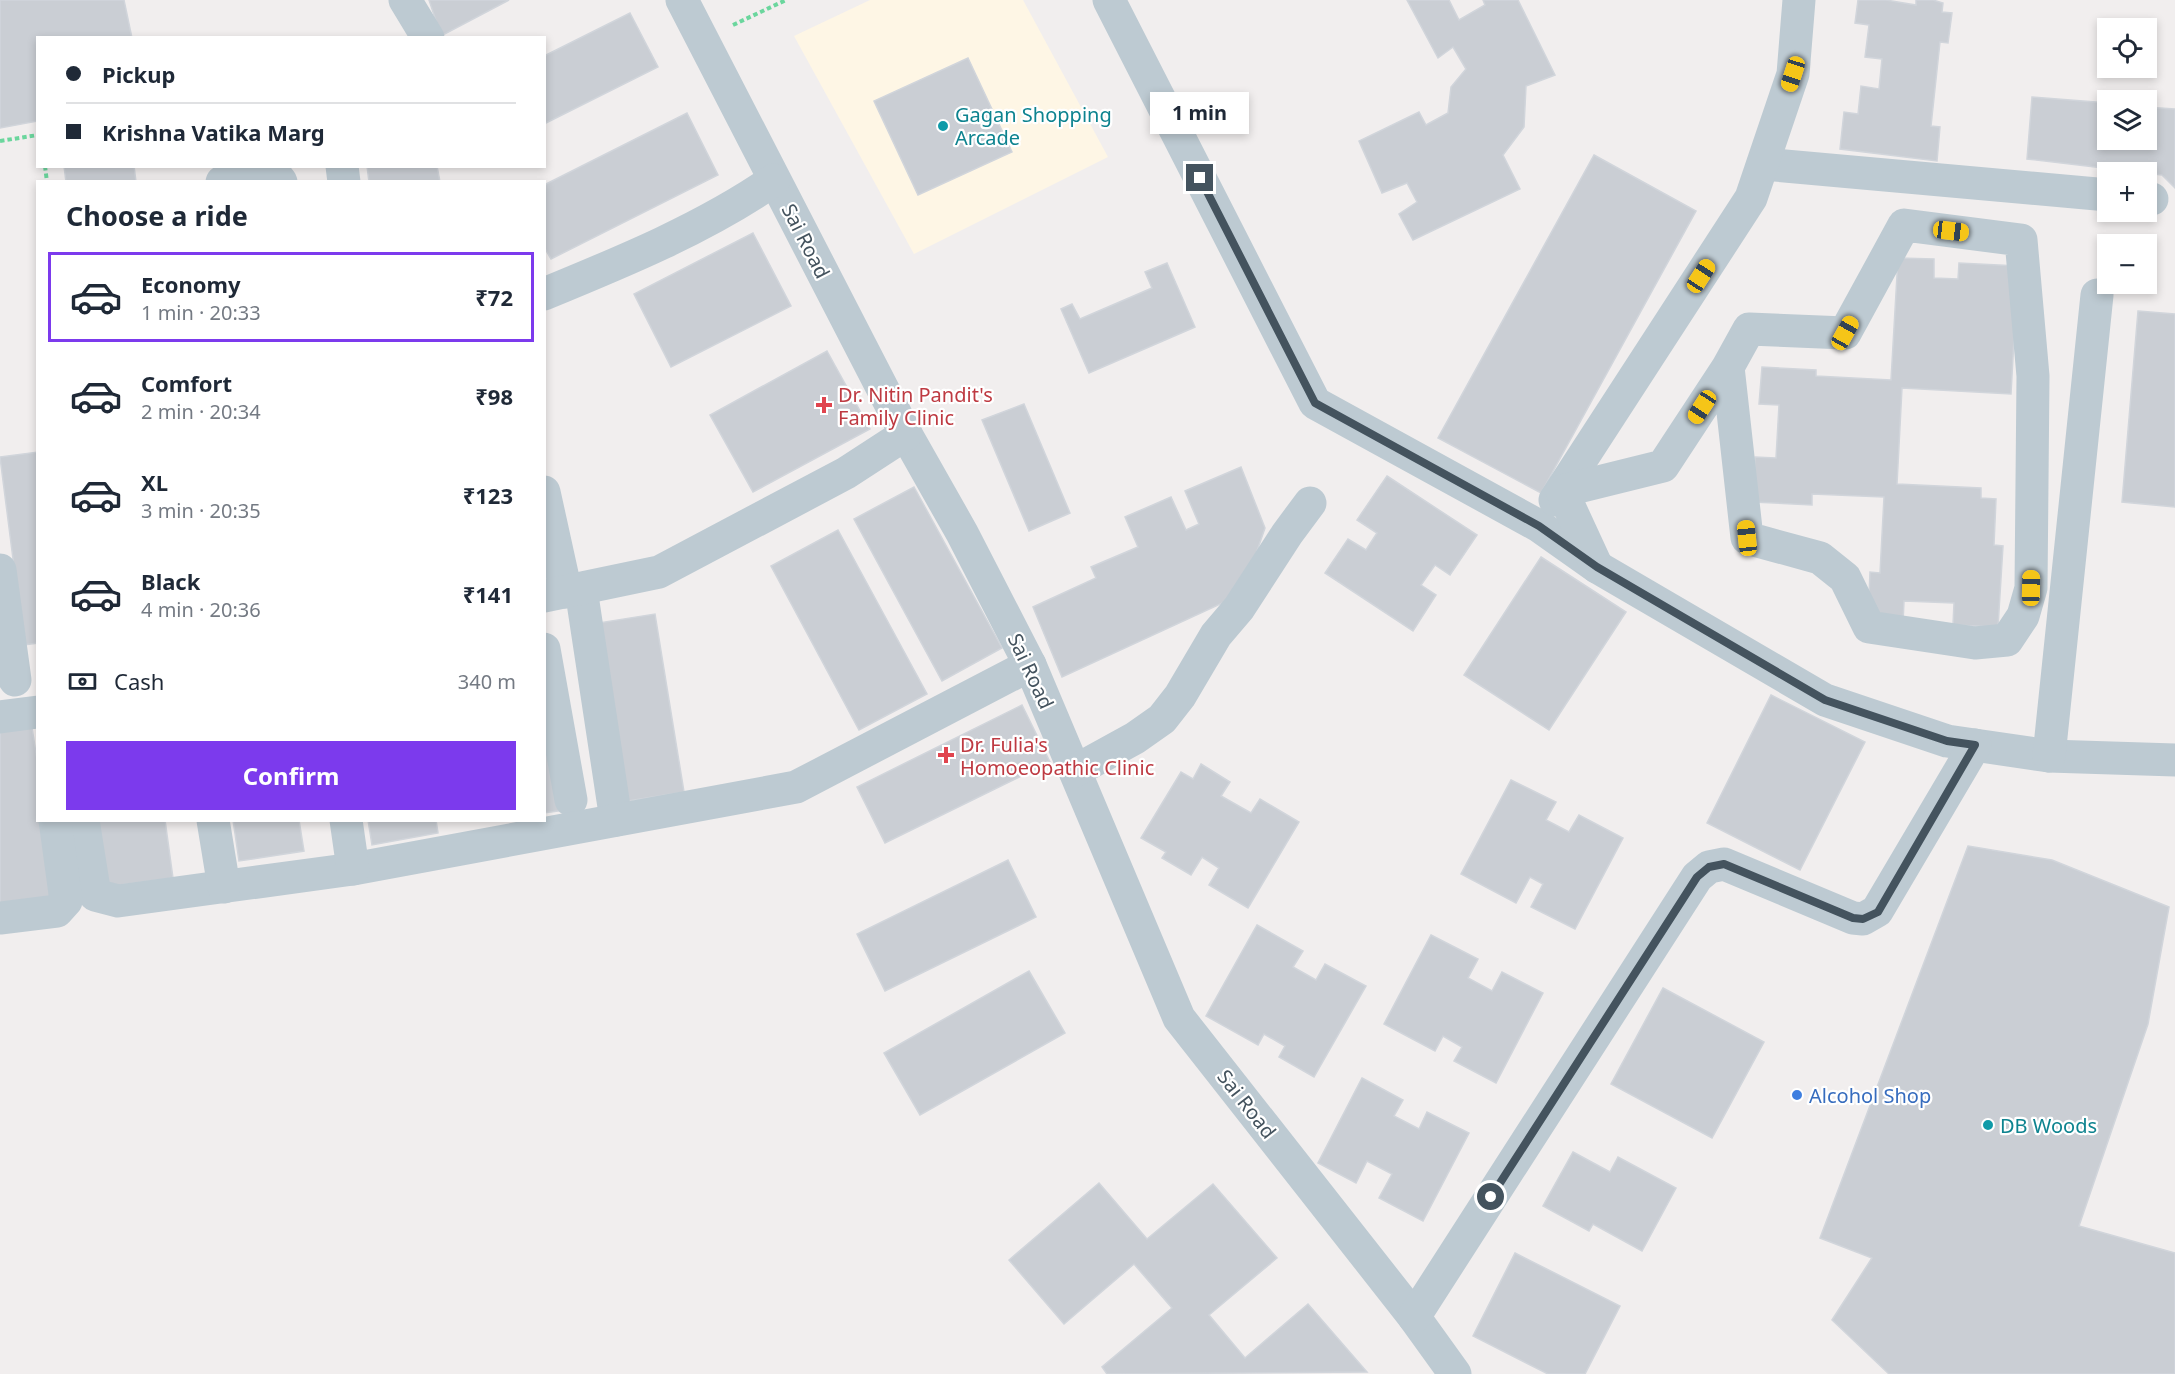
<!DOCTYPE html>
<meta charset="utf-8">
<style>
body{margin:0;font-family:"Noto Sans",sans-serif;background:#f6f6f7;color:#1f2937;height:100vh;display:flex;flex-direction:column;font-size:22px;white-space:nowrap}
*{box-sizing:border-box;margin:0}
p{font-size:20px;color:#747a83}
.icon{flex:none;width:33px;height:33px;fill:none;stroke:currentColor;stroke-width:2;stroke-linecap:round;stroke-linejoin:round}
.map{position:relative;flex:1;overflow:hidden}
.side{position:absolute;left:36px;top:180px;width:510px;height:642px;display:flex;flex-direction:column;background:#fff;border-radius:0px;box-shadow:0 3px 9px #0003}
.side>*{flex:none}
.banner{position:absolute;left:36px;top:36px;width:510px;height:132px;border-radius:0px;box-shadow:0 3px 9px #0003;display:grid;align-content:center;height:132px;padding:0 30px;background:#fff}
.buttons{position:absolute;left:2097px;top:18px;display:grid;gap:12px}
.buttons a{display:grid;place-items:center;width:60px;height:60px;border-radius:0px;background:#fff;box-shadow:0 3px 9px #0003;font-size:30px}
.end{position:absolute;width:27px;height:27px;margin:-14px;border:8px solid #44535e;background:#fff;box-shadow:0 0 0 3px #fff}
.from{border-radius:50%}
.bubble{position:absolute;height:42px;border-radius:0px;background:#fff;box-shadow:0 3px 9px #0003;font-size:20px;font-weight:700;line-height:42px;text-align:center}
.car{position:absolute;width:18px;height:36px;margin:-18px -9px;border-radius:8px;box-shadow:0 0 4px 2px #0007;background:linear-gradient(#f5c518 24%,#345 0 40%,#f5c518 0 76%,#345 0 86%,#f5c518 0)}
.banner b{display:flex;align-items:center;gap:21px;height:57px;font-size:22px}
.banner b+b{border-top:2px solid #e0e1e3}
.banner i{width:15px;height:15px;background:#1f2937}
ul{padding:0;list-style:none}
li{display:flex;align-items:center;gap:18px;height:90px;margin:0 12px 9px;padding:0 18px;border:3px solid transparent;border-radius:0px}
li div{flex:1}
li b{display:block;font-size:22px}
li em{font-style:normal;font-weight:700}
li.current{border-color:#7c3aed}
li>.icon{width:54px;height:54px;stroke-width:1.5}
h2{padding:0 30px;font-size:27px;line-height:72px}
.pay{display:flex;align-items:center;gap:15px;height:66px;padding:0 30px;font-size:22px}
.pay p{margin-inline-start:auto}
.action{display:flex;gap:12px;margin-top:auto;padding:12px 30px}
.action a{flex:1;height:69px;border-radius:0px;background:#7c3aed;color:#fff;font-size:24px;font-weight:700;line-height:69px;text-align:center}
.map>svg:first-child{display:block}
.commercial{fill:#fef6e5}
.building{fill:#caced4;stroke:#d1d5db;stroke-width:1.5}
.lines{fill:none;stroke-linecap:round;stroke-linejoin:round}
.path{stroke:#6bd69d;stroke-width:4;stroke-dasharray:4.5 3;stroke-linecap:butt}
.minor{stroke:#bdcad2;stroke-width:33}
.route{stroke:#44535e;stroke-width:8}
.culture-dot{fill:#0f9aa8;stroke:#fff;stroke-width:2}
.health-dot{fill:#e0444e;stroke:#fff;stroke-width:2}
.shop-dot{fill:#3f7fe0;stroke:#fff;stroke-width:2}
.labels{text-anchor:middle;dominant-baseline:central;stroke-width:4.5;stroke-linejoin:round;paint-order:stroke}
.culture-label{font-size:20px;fill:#0d838f;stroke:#fff;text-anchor:start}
.street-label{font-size:20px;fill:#44535e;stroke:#fff}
.health-label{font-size:20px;fill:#be3a42;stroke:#fff;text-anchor:start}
.shop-label{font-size:20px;fill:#366cbe;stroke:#fff;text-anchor:start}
</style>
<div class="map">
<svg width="2175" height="1374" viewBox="0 0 2175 1374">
<rect width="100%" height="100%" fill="#f1eeee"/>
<polygon class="commercial" points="870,0 1023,0 1108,157 914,254 794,36"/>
<g class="building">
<polygon points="0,0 124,0 132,38 38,38 38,121 0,128"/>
<polygon points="429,0 509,0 441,36"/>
<polygon points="1407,0 1449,0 1459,20 1485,5 1483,0 1518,0 1555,75 1526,86 1524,127 1503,155 1520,189 1413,240 1399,214 1417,202 1407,183 1382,193 1359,141 1419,112 1426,125 1448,113 1451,87 1466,69 1453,47 1438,58"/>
<polygon points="1858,0 1886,0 1916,5 1916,0 1933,0 1943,3 1942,12 1952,13 1948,43 1940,42 1931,126 1940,127 1937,161 1840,149 1844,112 1858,114 1861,86 1879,89 1882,59 1865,57 1869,25 1855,23"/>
<polygon points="630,13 658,67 544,124 544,56"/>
<polygon points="968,58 1012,152 918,195 874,101"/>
<polygon points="2032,97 2108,103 2108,140 2146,140 2146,107 2175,109 2175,188 2162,175 2027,159"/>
<polygon points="687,113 718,175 551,259 544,247 544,185"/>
<polygon points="1594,155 1696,211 1541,493 1438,438"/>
<polygon points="64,166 134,166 136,182 66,182"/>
<polygon points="367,166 437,166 440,182 369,182"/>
<polygon points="753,233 791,306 671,367 634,294"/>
<polygon points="1898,258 1934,259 1934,278 1958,279 1959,263 2018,266 2011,394 1902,388 1897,484 1981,488 1981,498 1996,499 1994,545 2003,546 1998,627 1953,625 1954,603 1904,601 1903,623 1868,621 1870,572 1880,573 1884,497 1812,494 1812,505 1753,502 1755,457 1776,458 1779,405 1759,404 1762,367 1816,370 1816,376 1891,380"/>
<polygon points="1167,263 1195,327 1089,373 1061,309 1072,304 1080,319 1152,288 1145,272"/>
<polygon points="2138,311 2175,314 2175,507 2122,502"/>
<polygon points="827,351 870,429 753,492 710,415"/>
<polygon points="1024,404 1070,513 1029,531 982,420"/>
<polygon points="38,452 38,643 24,645 0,457"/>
<polygon points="1241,467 1265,528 1242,594 1062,677 1033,607 1096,578 1091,567 1138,547 1125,517 1171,497 1186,530 1199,524 1185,491"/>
<polygon points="1387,476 1477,535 1450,575 1435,565 1421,585 1436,595 1413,631 1325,573 1348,539 1366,550 1377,533 1357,520"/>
<polygon points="914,487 1002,648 942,681 854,519"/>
<polygon points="838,530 927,694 859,730 771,566"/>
<polygon points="1541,557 1626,612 1549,730 1464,675"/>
<polygon points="655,614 684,792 622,802 592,624"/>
<polygon points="544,691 565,810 544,813"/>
<polygon points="1771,695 1865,742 1800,870 1707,823"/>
<polygon points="1022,705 1050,762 885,843 857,787"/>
<polygon points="31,721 38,766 38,820 46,820 58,900 0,909 0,726"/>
<polygon points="1201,764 1230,782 1221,796 1251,813 1260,799 1299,822 1248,908 1209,885 1219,868 1202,857 1191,875 1162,858 1166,852 1141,838 1181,772 1193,779"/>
<polygon points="1511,780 1556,802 1546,820 1569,832 1579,815 1623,838 1575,929 1531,907 1543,884 1530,877 1516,903 1461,874"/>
<polygon points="96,820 165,820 173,878 105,887"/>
<polygon points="233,820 299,820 304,851 239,861"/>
<polygon points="368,820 436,820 438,833 372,845"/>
<polygon points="1968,846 2052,860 2169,907 2148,1024 2079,1226 2175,1253 2175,1374 1889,1374 1832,1320 1872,1258 1820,1238"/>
<polygon points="1008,860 1036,917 885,991 857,934"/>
<polygon points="1257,925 1303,951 1293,967 1316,980 1325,964 1366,986 1314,1077 1279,1057 1285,1046 1264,1034 1258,1045 1206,1016"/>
<polygon points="1431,935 1478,959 1468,978 1492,991 1502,972 1543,993 1496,1083 1454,1061 1462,1047 1443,1036 1435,1051 1384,1024"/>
<polygon points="1029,971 1065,1033 920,1115 884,1053"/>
<polygon points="1663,988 1764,1042 1712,1138 1611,1084"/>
<polygon points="1362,1078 1403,1100 1394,1116 1419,1129 1427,1112 1469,1133 1423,1221 1379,1198 1392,1174 1367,1161 1356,1183 1318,1163"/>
<polygon points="1573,1152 1610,1172 1618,1157 1676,1188 1642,1251 1593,1224 1589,1231 1543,1206"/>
<polygon points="1099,1183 1147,1239 1213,1184 1277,1258 1209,1315 1245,1358 1308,1304 1367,1372 1107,1374 1102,1367 1172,1308 1134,1264 1064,1324 1009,1260"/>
<polygon points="1515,1253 1620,1306 1585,1374 1548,1374 1473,1336"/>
</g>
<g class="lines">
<g class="path">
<polyline points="733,25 786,0"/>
<polyline points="0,141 38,135"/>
<polyline points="45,166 47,182"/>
</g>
<g class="minor">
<polyline points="405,0 428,38"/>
<polyline points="682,0 906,434 962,533 1030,665 1179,1018 1414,1317 1455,1374"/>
<polyline points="1109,0 1315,403 1539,526 1597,567 1825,700 1947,741 2049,756 2175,760"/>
<polyline points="1763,164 2108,195"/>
<polyline points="342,166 344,182"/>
<polyline points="222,182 274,173 281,182"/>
<polyline points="2146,198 2152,199"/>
<path d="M544,294C622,262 705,228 774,180"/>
<polyline points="544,492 566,592"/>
<polyline points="1555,500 1751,198 1793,74 1799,0"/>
<polyline points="1597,567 1562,491 1663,466 1728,367 1749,329 1845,333 1904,225 2021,240 2033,376 2031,588 2023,616 2007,640 1975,643 1869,627 1845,578 1820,558 1747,538 1728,367"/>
<polyline points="0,570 15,680"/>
<polyline points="581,589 616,820"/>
<polyline points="544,596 659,572 846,473 906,434"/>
<polyline points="544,649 571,800"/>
<polyline points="0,717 38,712"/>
<polyline points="2049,756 2097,295"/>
<polyline points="1075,771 1135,738 1162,719 1180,696 1216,635 1239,608 1287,534 1310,503"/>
<polyline points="83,820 95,895 118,901 353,869 796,787 1030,665"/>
<polyline points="213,820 224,887"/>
<polyline points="346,820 353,869"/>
<polyline points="0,918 57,911 66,901 55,820"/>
<polyline points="1414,1317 1697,877 1709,867 1724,864 1853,918 1863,919 1877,911 1975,745"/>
</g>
</g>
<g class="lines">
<polyline class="route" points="1200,178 1315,403 1539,526 1597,567 1825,700 1947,741 1975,745 1878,912 1863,919 1853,918 1724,864 1709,867 1697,877 1491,1197"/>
</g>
<g class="culture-dot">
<circle cx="943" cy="126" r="6"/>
<circle cx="1988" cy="1125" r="6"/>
</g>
<g class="health-dot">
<path d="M821 396h6v6h6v6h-6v6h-6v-6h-6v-6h6z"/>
<path d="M943 746h6v6h6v6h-6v6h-6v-6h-6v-6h6z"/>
</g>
<circle class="shop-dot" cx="1797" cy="1095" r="6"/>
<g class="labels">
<g class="culture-label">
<text x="955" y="114">Gagan Shopping<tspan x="955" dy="23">Arcade</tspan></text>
<text x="2000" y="1125">DB Woods</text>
</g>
<g class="street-label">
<text transform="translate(806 241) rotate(63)">Sai Road</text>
<text transform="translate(1031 671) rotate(65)">Sai Road</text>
<text transform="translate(1247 1104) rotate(52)">Sai Road</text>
</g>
<g class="health-label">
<text x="838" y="394">Dr. Nitin Pandit's<tspan x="838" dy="23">Family Clinic</tspan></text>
<text x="960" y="744">Dr. Fulia's<tspan x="960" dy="23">Homoeopathic Clinic</tspan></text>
</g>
<g class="shop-label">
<text x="1809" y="1095">Alcohol Shop</text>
</g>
</g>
</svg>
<div class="buttons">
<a><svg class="icon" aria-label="locate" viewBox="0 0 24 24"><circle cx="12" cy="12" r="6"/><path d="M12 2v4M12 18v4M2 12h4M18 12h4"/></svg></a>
<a><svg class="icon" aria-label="layers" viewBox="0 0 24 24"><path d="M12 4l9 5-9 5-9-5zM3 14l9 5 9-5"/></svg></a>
<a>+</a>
<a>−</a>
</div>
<i class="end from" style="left:1491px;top:1197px"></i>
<i class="end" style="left:1200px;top:178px"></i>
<div class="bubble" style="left:1150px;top:92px;width:99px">1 min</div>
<i class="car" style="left:1793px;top:74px;rotate:198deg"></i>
<i class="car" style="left:1951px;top:231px;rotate:97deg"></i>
<i class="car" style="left:1701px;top:276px;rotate:33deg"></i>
<i class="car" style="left:1845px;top:333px;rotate:29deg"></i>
<i class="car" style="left:1702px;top:407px;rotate:213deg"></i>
<i class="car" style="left:1747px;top:538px;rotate:354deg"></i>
<i class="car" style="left:2031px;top:588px;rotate:1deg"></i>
<div class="banner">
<b><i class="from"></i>Pickup</b>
<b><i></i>Krishna Vatika Marg</b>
</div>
<section class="side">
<h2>Choose a ride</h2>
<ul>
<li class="current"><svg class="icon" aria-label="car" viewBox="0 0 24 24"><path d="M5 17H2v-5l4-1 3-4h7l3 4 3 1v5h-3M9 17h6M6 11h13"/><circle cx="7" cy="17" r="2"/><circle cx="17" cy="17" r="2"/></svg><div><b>Economy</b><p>1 min · 20:33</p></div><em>₹72</em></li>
<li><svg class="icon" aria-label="car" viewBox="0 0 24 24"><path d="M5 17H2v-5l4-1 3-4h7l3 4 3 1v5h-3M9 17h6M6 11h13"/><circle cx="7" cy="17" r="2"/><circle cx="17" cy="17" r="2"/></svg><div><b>Comfort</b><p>2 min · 20:34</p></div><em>₹98</em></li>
<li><svg class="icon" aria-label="car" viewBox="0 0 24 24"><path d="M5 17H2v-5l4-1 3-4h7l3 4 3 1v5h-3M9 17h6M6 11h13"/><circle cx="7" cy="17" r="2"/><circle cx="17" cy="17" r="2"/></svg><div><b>XL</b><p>3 min · 20:35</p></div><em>₹123</em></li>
<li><svg class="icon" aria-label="car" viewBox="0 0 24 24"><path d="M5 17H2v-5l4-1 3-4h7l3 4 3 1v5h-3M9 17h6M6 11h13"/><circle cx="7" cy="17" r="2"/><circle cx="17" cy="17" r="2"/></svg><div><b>Black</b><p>4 min · 20:36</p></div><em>₹141</em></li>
</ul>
<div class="pay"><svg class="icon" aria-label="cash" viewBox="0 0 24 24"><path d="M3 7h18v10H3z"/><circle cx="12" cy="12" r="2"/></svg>Cash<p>340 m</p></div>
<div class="action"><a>Confirm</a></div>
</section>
</div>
